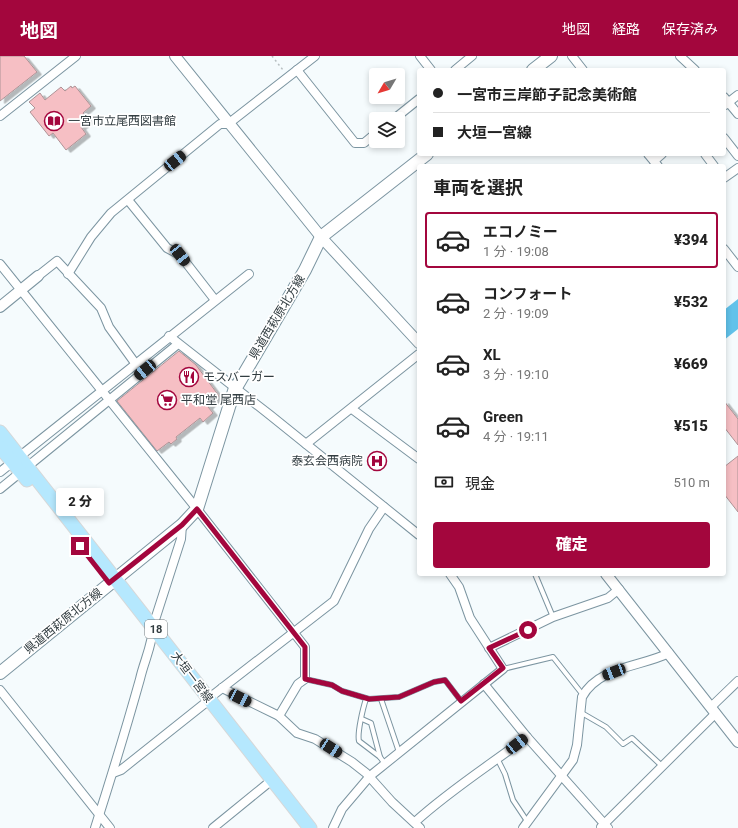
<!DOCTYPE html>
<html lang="ja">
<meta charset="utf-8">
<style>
body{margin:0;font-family:Roboto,"Noto Sans JP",sans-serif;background:#f2f2f2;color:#222;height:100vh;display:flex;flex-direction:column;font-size:15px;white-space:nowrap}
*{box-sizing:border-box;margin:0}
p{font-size:13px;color:#767676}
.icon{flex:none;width:22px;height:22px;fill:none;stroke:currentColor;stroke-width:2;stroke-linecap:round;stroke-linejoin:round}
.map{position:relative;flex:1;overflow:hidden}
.panel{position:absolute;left:417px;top:108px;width:309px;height:412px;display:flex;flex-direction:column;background:#fff;border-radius:4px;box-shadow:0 2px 6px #0003}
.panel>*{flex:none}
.guide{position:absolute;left:417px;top:12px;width:309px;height:88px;border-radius:4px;box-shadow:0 2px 6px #0003;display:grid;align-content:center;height:88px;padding:0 16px;background:#fff}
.needle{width:26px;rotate:232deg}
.tools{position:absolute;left:369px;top:12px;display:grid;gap:8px}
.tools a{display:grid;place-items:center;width:36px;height:36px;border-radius:4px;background:#fff;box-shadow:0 2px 6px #0003;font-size:20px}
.end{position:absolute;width:18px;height:18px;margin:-9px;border:5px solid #a3063d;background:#fff;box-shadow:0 0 0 2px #fff}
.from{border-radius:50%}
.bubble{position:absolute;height:28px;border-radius:4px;background:#fff;box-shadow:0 2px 6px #0003;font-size:13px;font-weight:800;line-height:28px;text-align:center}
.car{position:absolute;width:12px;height:24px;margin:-12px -6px;border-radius:5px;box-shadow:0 0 3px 1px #0007;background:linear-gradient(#222 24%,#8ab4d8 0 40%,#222 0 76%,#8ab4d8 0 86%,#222 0)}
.guide b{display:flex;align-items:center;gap:14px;height:38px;font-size:15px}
.guide b+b{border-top:1px solid #e0e0e0}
.guide i{width:10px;height:10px;background:#222}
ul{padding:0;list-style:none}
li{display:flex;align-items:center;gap:12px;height:56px;margin:0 8px 6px;padding:0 8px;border:2px solid transparent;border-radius:4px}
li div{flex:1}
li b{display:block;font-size:15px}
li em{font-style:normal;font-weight:800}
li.current{border-color:#a3063d}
li>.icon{width:36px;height:36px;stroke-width:1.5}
h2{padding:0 16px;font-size:18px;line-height:48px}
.pay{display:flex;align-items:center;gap:10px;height:44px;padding:0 16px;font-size:15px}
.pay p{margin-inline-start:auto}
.primary-button{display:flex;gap:8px;margin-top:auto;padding:8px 16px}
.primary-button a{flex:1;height:46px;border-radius:4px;background:#a3063d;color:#fff;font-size:16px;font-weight:800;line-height:46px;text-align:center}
header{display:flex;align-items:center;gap:24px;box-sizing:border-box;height:56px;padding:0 20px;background:#a3063d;color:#fff}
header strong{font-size:19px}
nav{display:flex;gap:22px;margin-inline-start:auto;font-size:14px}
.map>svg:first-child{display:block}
.water{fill:#61c2ea}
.building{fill:#f6bfc4;stroke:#ae9396;filter:url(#shadow)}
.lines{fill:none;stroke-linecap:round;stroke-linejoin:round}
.service-casing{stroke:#7c95a1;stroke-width:6}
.minor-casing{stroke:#7c95a1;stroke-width:10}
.tertiary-casing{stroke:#7c95a1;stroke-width:12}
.secondary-casing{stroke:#7c95a1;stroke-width:14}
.primary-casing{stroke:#d6d8d9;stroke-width:15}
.path{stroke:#b7bfc1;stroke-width:1.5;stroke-dasharray:2 3;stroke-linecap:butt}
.service{stroke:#fff;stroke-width:4}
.minor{stroke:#fff;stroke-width:8}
.tertiary{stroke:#fff;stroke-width:10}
.secondary{stroke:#fff;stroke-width:12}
.primary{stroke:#b5e8fe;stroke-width:13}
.route{stroke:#a3063d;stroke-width:5}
.labels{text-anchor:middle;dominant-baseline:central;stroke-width:3.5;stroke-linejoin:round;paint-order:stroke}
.shield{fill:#fff;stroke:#70777a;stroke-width:1}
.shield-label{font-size:11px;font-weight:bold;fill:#323d41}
.poi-label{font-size:12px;fill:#323d41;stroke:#fff;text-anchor:start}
.street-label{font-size:12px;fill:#323d41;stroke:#fff}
</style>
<header>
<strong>地図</strong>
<nav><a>地図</a><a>経路</a><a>保存済み</a></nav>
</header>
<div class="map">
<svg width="738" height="772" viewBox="0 0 738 772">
<defs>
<filter id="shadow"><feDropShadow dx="4.5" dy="2.5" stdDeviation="0" flood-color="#0004"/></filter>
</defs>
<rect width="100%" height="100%" fill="#f5fbfd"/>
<polygon class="water" points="738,243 738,273 724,284 724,254"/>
<g class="building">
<polygon points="0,0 24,0 37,16 0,45"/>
<polygon points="71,30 72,32 75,30 91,50 83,57 89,65 81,71 86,78 66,94 53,77 49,80 30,56 35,52 29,46 40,37 45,44 61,31 65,35"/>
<polygon points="179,295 196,309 219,340 208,351 213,357 203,366 200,362 176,381 177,383 171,388 169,386 157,395 117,345"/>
<polygon points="724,345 738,363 738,389 724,371"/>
<polygon points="738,400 738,456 724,438 724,411"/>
</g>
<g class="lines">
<g class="service-casing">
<g id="service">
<polyline points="535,518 553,561"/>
<polyline points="503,613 553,601 583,639"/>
<polyline points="305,623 332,629 342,635 369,643 399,641 434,626 445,624 461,645"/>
<path d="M366,643C363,652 357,677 359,685L380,701L385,708"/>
<polyline points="381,643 399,696"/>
<polyline points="580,656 606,671 623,688 632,682 662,710"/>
<polyline points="362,663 371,667 380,701"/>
<polyline points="498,704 505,718 513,744 527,765"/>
</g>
</g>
<g class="minor-casing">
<g id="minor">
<polyline points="420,0 431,14"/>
<polyline points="572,0 583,14"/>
<polyline points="680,0 695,14"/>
<polyline points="297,14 355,87 364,87 376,77"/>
<polyline points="455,14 472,0"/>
<polyline points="724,41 738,58"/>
<polyline points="725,49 738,39"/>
<polyline points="0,60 76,0"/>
<polyline points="394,63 419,43"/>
<polyline points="724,82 738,100"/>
<polyline points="648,98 658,110"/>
<polyline points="705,98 714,110"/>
<polyline points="654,105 662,98"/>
<polyline points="724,122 738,112"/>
<polyline points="128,144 167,192 180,199 215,244"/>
<polyline points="724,193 738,211"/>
<polyline points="0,208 197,453 305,591 305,623 298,628 279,660"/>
<polyline points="68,218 91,181 111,157 220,68 228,68 315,0"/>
<polyline points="38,220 57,205 101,252 109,271 135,307"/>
<polyline points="169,280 270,359 419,479"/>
<polyline points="352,353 419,403"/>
<polyline points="306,388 419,298"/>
<polyline points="0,416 249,218"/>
<polyline points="0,433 178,288"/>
<polyline points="489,592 553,561 608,542 619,533"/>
<polyline points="484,628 527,681 608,772"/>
<polyline points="222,632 279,660 297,677 315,683 352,706 366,717 392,746 420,772"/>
<polyline points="0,634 110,772"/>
<polyline points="208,643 334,545 369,473 384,451"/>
<polyline points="711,651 738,625"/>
<polyline points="113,717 121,714 204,648"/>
<path d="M415,766C450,734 490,709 527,681"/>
<polyline points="601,771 716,657"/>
<path d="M95,772C111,722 126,673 140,623C144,605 153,588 153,570L181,483L182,469"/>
<polyline points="213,772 267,728"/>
<polyline points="333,772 342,753 370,720 503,613 470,562 459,531 450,518"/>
<path d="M523,772L573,704L577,689L582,641C599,610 641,611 669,597"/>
</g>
</g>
<g class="tertiary-casing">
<g id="tertiary">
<polyline points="175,0 321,181 419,287"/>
<polyline points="0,251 38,220"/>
<polyline points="606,518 738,686"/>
</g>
</g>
<g class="secondary-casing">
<g id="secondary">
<polyline points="533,14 551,0"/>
<polyline points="0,617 182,469 197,453 234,335 305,214 321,181 427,98"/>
</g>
</g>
<g class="primary-casing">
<g id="primary">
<polyline points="0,376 310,772"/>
<polyline points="0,391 27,424"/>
</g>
</g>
<polyline class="path" points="272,0 283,14"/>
<use href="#service" class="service"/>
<use href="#minor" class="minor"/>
<use href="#tertiary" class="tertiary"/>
<use href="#secondary" class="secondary"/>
<use href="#primary" class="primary"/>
</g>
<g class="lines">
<polyline class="route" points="80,490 109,527 182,469 197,453 305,591 305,623 332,629 342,635 369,643 399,641 434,626 445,624 461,645 503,612 489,592 528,574"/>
</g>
<defs>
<g id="library-ring" transform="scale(1)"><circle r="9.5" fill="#fff" stroke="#a3063d" stroke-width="1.5"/><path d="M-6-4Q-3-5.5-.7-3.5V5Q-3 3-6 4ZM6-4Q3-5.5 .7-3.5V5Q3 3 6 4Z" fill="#a3063d"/></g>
<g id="restaurant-ring" transform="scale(1)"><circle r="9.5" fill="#fff" stroke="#a3063d" stroke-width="1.5"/><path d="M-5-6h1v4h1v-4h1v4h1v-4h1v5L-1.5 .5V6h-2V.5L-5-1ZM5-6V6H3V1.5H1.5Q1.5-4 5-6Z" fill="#a3063d"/></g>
<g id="supermarket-ring" transform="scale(1)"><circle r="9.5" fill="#fff" stroke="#a3063d" stroke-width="1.5"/><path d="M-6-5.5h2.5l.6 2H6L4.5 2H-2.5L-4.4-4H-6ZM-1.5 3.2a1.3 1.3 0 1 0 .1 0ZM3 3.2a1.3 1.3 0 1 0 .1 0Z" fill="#a3063d"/></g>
<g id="hospital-ring" transform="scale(1)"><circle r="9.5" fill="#fff" stroke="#a3063d" stroke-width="1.5"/><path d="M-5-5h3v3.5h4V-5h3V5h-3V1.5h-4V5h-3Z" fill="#a3063d"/></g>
</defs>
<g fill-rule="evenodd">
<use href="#library-ring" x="54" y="65"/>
<use href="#restaurant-ring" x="189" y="321"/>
<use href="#supermarket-ring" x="167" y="344"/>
<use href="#hospital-ring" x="377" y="405"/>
</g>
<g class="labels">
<rect class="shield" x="145" y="564" width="22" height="18" rx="3"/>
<g class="shield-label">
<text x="156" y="573">18</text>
</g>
<g class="poi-label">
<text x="68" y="65">一宮市立尾西図書館</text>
<text x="203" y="321">モスバーガー</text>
<text x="181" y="344">平和堂 尾西店</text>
<text x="363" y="405" text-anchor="end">泰玄会西病院</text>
</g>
<g class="street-label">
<text transform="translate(277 261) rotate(-59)">県道西萩原北方線</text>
<text transform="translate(63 565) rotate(-39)">県道西萩原北方線</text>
<text transform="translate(192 621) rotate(53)">大垣一宮線</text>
</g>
</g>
</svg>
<div class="tools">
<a><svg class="needle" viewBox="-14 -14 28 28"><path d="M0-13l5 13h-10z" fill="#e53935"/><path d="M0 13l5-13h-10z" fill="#767676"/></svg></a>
<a><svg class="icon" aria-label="layers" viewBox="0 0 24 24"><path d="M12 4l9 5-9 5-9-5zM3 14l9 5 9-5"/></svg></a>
</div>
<i class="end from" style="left:528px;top:574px"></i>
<i class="end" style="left:80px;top:490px"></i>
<div class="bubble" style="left:56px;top:432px;width:48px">2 分</div>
<i class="car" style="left:175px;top:105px;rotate:51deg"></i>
<i class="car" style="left:180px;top:199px;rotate:142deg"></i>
<i class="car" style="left:145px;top:314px;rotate:231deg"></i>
<i class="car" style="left:614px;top:616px;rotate:249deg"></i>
<i class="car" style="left:240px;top:642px;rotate:117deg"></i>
<i class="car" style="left:517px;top:688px;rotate:52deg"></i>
<i class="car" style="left:331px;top:692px;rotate:123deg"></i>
<div class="guide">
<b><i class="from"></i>一宮市三岸節子記念美術館</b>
<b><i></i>大垣一宮線</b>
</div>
<section class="panel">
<h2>車両を選択</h2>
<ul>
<li class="current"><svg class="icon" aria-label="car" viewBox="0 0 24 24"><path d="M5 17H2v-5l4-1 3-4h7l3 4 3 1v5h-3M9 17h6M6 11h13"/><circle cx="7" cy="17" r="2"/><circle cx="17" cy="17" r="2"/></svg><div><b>エコノミー</b><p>1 分 · 19:08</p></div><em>¥394</em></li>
<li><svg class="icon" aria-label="car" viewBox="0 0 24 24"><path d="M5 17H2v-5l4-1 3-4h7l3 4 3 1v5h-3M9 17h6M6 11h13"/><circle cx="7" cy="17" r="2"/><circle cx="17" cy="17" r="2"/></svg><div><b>コンフォート</b><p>2 分 · 19:09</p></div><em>¥532</em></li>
<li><svg class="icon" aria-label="car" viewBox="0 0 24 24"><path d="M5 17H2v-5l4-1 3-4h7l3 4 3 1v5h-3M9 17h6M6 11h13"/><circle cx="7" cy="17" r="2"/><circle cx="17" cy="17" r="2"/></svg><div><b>XL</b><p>3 分 · 19:10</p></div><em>¥669</em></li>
<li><svg class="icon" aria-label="car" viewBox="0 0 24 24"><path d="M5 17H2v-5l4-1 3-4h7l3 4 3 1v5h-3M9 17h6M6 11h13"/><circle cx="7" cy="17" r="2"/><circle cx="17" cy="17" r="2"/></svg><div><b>Green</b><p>4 分 · 19:11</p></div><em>¥515</em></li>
</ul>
<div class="pay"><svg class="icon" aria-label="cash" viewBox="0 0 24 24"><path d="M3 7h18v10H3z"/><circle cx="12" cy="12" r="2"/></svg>現金<p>510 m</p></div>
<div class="primary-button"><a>確定</a></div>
</section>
</div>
